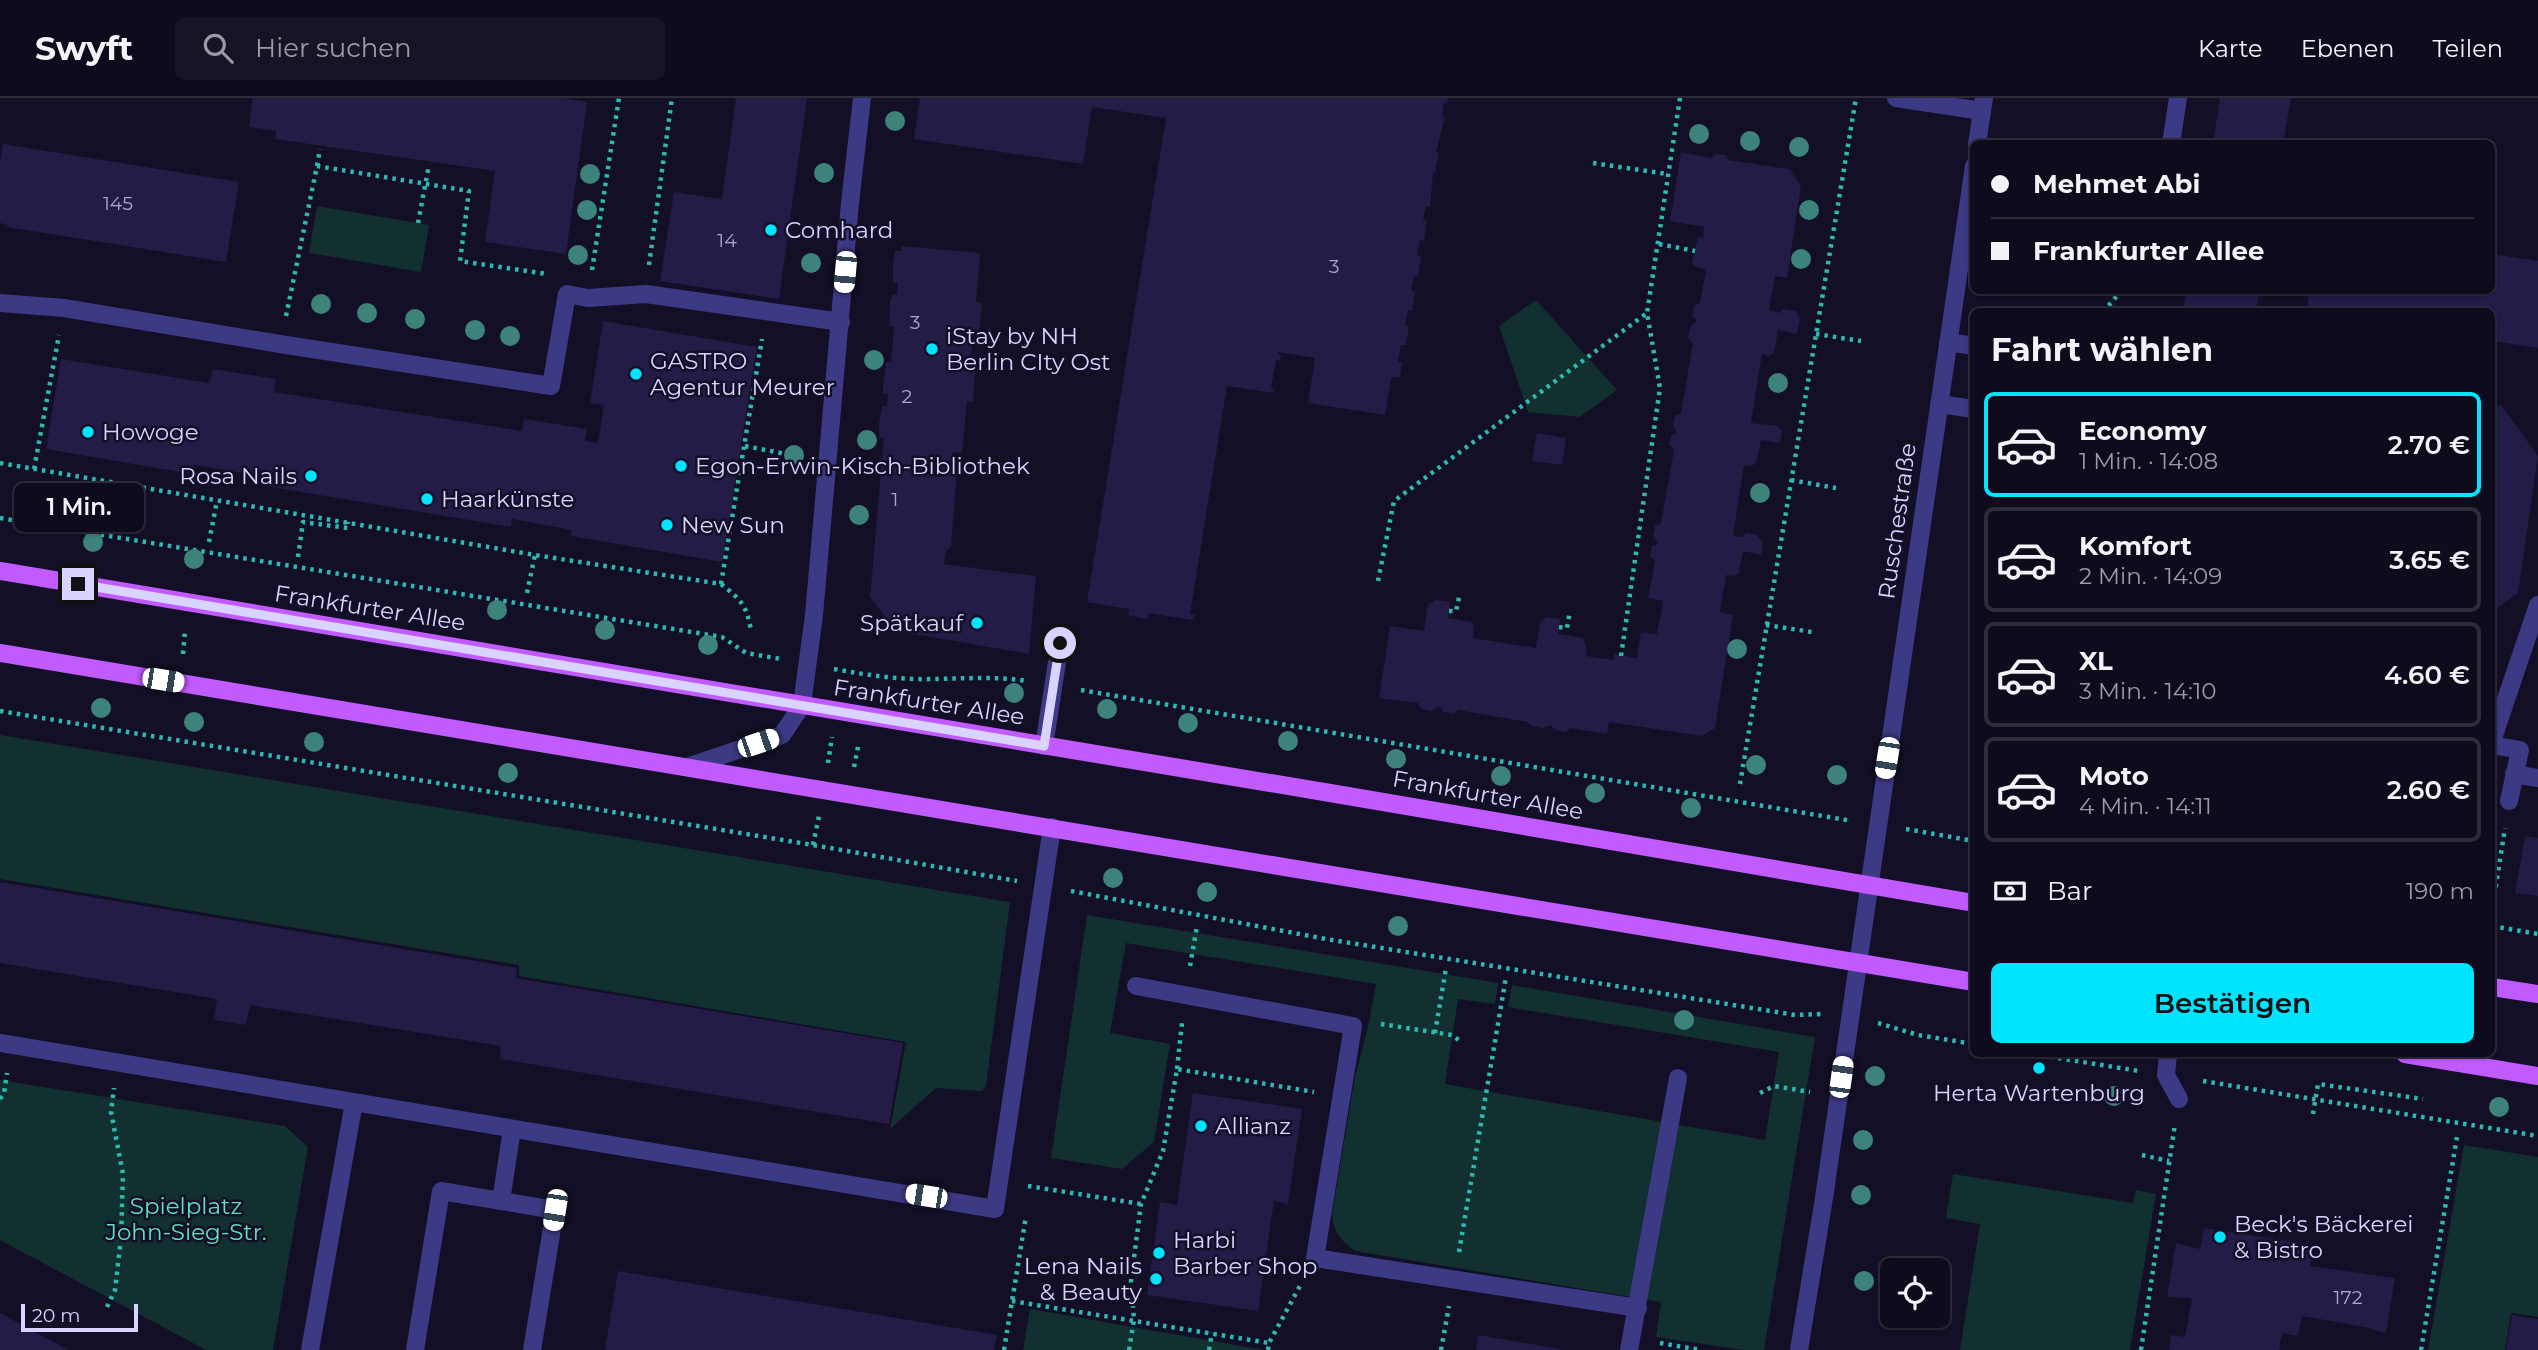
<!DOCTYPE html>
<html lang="de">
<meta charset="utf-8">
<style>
body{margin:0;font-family:Montserrat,sans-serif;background:#171425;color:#f1f3f6;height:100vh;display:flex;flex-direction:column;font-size:26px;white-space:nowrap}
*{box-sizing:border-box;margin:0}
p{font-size:23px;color:#9b9ba3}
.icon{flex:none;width:38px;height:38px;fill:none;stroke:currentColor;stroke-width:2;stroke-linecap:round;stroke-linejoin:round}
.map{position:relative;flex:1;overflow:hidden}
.details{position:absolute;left:1970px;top:210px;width:525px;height:749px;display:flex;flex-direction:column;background:#0e0b1c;border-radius:10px;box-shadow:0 2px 5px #0004,0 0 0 2px #2e2b3b}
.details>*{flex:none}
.top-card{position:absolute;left:1970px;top:42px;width:525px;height:154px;border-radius:10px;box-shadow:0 2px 5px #0004,0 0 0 2px #2e2b3b;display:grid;align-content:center;height:154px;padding:0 21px;background:#0e0b1c}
.tools{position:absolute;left:1880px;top:1160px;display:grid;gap:14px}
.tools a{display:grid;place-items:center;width:70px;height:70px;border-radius:10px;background:#0e0b1c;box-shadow:0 2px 5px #0004,0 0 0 2px #2e2b3b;font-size:35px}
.scale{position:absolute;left:21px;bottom:18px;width:117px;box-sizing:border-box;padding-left:7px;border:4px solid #d9d4ff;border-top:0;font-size:19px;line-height:24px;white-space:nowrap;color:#d9d4ff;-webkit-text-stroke:5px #130f26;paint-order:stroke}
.end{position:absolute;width:32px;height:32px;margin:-16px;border:9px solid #d9d4ff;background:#111;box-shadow:0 0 0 4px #111}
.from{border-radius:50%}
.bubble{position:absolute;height:49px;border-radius:10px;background:#0e0b1c;box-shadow:0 2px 5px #0004,0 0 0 2px #2e2b3b;font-size:23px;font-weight:600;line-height:49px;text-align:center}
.car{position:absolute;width:21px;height:42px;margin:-21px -10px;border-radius:9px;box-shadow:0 0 5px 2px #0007;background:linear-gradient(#fff 24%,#345 0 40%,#fff 0 76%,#345 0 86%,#fff 0)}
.top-card b{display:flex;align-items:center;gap:24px;height:66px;font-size:26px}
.top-card b+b{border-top:2px solid #2e2b3b}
.top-card i{width:18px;height:18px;background:#f1f3f6}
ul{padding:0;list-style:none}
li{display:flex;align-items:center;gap:21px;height:105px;margin:0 14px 10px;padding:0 7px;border:4px solid #2e2b3b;border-radius:10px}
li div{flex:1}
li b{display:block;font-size:26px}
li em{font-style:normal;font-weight:600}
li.on{border-color:#00e5ff}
li>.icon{width:63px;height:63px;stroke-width:1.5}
h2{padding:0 21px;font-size:32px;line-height:84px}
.pay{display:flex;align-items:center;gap:18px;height:77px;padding:0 21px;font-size:26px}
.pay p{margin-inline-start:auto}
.primary-button{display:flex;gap:14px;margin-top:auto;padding:14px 21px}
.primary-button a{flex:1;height:80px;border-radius:10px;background:#00e5ff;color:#111;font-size:28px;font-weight:600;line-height:80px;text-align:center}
header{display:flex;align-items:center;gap:42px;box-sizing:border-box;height:98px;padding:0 35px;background:#0e0b1c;border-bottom:2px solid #2e2b3b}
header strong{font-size:33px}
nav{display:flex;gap:38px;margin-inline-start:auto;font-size:24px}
.search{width:490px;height:63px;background:#171425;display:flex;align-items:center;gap:18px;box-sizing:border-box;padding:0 24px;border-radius:10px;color:#9b9ba3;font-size:26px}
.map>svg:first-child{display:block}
.green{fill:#12302f}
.building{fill:#241b47}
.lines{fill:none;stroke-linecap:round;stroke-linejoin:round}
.path{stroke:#2fb8b0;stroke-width:4.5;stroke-dasharray:3.5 5;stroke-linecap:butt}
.minor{stroke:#3d3a85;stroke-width:18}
.major{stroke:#c25bff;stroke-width:18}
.tree{fill:#3d827b}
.route{stroke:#d9d4ff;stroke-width:9}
.poi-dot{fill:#00e5ff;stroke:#130f26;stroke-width:2.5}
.labels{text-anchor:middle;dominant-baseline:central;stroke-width:5;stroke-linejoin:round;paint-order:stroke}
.number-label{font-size:19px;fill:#aca6d1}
.poi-label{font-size:23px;fill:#d9d4ff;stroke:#130f26;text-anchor:start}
.street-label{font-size:23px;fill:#d9d4ff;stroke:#130f26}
.park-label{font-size:23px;fill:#5fe0c0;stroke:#130f26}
</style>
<header>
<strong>Swyft</strong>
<div class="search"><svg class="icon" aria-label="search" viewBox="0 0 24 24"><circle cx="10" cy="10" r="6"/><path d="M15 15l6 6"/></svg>Hier suchen</div>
<nav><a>Karte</a><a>Ebenen</a><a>Teilen</a></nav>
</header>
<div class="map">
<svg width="2538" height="1252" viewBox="0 0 2538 1252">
<rect width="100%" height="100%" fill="#130f26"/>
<g class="green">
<polygon points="317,108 429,127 421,174 309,155"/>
<polygon points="1536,202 1617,292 1580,319 1528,314 1499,228"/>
<polygon points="0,637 1010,804 986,988 982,993 936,990 890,1031 906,944 519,878 519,867 0,781"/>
<path d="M1087,817L1498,885L1495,906L1458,901L1445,986L1765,1042L1779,954L1508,909L1512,887L1815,939L1764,1252H1744L1656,1239L1661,1204L1355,1153C1341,1143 1333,1133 1332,1116L1355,979L1369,924L1376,886L1126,845L1110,935L1170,946L1154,1044L1122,1071L1051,1060Z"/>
<polygon points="0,982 285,1028 308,1049 273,1252 206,1252 0,1142"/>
<polygon points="2464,1047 2538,1059 2538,1219 2511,1215 2505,1252 2428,1252"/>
<polygon points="1953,1076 2133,1105 2136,1092 2156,1096 2130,1252 1960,1252 1980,1126 1946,1120"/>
<polygon points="1030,1211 1264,1252 1023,1252"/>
</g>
<g class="building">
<polygon points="253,0 563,0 587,4 566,156 485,144 495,73 275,41 276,33 249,29"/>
<polygon points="736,0 807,0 779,201 660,183 674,94 722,101"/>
<polygon points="920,0 1448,0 1447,5 1444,5 1442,19 1445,19 1436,54 1439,55 1435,75 1433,75 1430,109 1426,108 1423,122 1427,123 1424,143 1420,142 1417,157 1421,158 1418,178 1414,178 1411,193 1415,193 1412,213 1408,212 1405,227 1409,228 1406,247 1401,247 1398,264 1402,264 1400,279 1391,280 1385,317 1308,305 1315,260 1278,254 1278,256 1281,257 1280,262 1276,262 1271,290 1274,291 1274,295 1227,288 1190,516 1195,517 1193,522 1148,515 1147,521 1128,517 1129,511 1087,504 1166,20 1092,9 1083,66 914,41"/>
<polygon points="2220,0 2291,0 2283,46 2213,46"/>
<polygon points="3,46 239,84 226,164 7,129 8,127 0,125 0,66"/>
<polygon points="1681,54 1711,60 1715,56 1726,57 1728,62 1789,71 1801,88 1787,180 1775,178 1769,212 1779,215 1783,211 1796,213 1800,221 1797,236 1778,232 1774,255 1770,258 1762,256 1751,325 1778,328 1782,333 1780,345 1761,342 1757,363 1752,368 1744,367 1733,438 1742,439 1746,435 1757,437 1763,444 1761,457 1743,453 1739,475 1735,478 1726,477 1720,514 1733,517 1715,630 1702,638 1609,624 1607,636 1570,630 1566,634 1555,632 1551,627 1543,630 1532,628 1528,624 1458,612 1454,616 1443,614 1440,609 1437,609 1432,613 1421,611 1418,605 1379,600 1390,528 1424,533 1428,506 1436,502 1450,504 1448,520 1472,524 1474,530 1473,540 1536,550 1540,525 1546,519 1560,521 1558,536 1583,540 1587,550 1586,558 1614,562 1614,556 1637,560 1641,534 1657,536 1663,503 1648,500 1655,463 1650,458 1652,448 1658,446 1653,438 1655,428 1661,425 1674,352 1669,346 1671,338 1677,335 1673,327 1675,318 1681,315 1693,245 1688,240 1690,229 1697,223 1692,219 1694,208 1700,205 1706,171 1696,169 1692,165 1698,138 1703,140 1704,129 1670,123"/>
<polygon points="902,148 980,155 976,204 982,205 979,237 973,236 970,273 975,273 973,304 967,303 962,355 953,354 951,372 957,373 951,449 946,453 944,466 1036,478 1029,556 896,533 870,499 884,340 879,340 879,326 882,308 887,308 888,296 883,296 883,289 886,264 891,264 894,229 889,228 890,205 892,197 897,197 898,185 893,185 893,165 895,153 901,153"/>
<polygon points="2492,156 2538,163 2538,250 2492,243 2492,214 2307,214 2309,199 2278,194 2492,192"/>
<polygon points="2151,192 2175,192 2174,198"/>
<polygon points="2187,192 2259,192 2256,214 2183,214"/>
<polygon points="603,223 757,249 722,464 571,438 572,432 512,421 511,429 254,386 255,377 194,367 192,376 46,351 61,261 209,285 213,271 276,281 274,294 522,333 524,321 587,331 585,343 598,345 604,307 590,305"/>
<polygon points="2492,306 2502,308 2538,358 2518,495 2492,514"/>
<polygon points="1537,335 1566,340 1562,367 1532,363"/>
<polygon points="2525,738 2538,740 2538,798 2515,795"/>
<polygon points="0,784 517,870 516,880 903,945 889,1026 500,961 501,948 250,907 246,927 214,922 217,901 0,865"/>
<polygon points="1193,995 1302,1011 1288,1106 1274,1103 1258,1213 1147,1197 1160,1104 1177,1107"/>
<polygon points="2204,1130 2313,1147 2310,1168 2395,1180 2386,1235 2370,1231 2370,1230 2302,1218 2298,1238 2282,1235 2279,1252 2169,1252 2171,1237 2185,1239 2192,1200 2167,1199 2176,1145 2200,1151"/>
<polygon points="618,1173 997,1237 994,1252 605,1252"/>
<polygon points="0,1215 11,1221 68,1252 0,1252"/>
<polygon points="2512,1217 2538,1221 2538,1252 2506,1252"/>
<polygon points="1478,1237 1560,1251 1560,1252 1476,1252"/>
</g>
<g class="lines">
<g class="path">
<polyline points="1593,65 1667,76"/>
<polyline points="317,68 320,51"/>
<polyline points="418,125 429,67"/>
<polyline points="1659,146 1695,153"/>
<polyline points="649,167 672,0"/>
<polyline points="592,172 619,0"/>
<polyline points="2103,214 2122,192"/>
<polyline points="286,218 317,68 469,93 460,163 547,176"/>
<polyline points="1816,236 1861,243"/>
<polyline points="745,348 786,356"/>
<polyline points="0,365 535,457 721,486 762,241"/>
<polyline points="34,371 59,237"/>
<polyline points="1791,382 1836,390"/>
<polyline points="0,420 722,539 746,555 781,561"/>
<polyline points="209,444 217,403"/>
<polyline points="298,459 303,424 348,430 348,424"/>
<polyline points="1378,483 1394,403 1647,215"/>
<path d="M721,486C741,502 746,506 751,532"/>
<polyline points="527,495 535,457"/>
<polyline points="1449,513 1456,513 1460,495"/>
<polyline points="1766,527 1812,534"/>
<polyline points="1559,529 1567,530 1570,513"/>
<polyline points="183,556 185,533"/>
<polyline points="1621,558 1660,290 1647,215 1680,0"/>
<path d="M834,571C861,576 887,580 914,581C952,582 990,577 1027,583"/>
<polyline points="1081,592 1852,723"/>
<polyline points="0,613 813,747 1017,783"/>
<polyline points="828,665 832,639"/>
<polyline points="854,669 859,644"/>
<polyline points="1740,686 1856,0"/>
<polyline points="1906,731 1974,743"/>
<polyline points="813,747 819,718"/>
<polyline points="1071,793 1326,841 1795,917 1821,916"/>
<polyline points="2493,806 2505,730"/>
<polyline points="2492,828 2538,836"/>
<polyline points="1190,868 1197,828"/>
<polyline points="1878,925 1918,937 1974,946"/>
<polyline points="1381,926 1452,937 1460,943"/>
<polyline points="1435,935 1446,870"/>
<polyline points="2033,956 2139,973"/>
<polyline points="1177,971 1182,925"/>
<polyline points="2203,983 2538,1038"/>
<polyline points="1760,995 1774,988 1810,994"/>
<polyline points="0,1001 4,995 7,975"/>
<polyline points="2313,1016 2318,986 2423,1001"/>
<polyline points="2142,1057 2169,1063"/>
<polyline points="1028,1088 1141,1106"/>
<polyline points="1459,1154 1506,879"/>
<polyline points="1012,1203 1269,1245"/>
<polyline points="107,1209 115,1192 121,1140 123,1076 111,1014 114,990"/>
<polyline points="1660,1245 1701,1252"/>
<polyline points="1004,1252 1026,1118"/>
<polyline points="1129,1252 1134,1222 1131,1183 1141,1106 1163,1053 1177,971 1314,994"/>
<polyline points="1209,1252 1212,1235"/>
<polyline points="1268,1252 1269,1245 1301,1186"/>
<polyline points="1441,1252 1449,1208"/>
<polyline points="2141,1252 2175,1026"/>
<polyline points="2421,1252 2457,1039"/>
</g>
<g class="minor">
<polyline points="1896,0 1982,13"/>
<polyline points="1977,46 1984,0"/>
<polyline points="2171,46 2178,0"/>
<polyline points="0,205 64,210 280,246 551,288 567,196 588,200 646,196 841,224"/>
<polyline points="1948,244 1974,248"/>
<polyline points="1939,306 1974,311"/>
<polyline points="2492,643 2538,507"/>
<polyline points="2492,647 2520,652 2509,703"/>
<polyline points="1044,648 1060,545"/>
<polyline points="687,669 782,637 802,607 814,517 850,105 862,0"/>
<polyline points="2514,676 2538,680"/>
<polyline points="1136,888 1353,928 1315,1160 1638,1210"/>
<polyline points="0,945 995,1111 1052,729"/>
<polyline points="2168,956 2166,977 2179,1001"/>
<polyline points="501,1103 512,1031"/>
<polyline points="310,1252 354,1004"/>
<polyline points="415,1252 441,1093 555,1112 532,1252"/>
<polyline points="1629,1252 1678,980"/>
<polyline points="1799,1252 1824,1100 1974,68"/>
</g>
<g class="major">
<polyline points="0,473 1342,697 1974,805"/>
<polyline points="0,555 1974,884"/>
<polyline points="2492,889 2538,896"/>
<polyline points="2405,956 2538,978"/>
</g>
</g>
<g class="tree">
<circle cx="895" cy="23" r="10"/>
<circle cx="1699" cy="36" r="10"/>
<circle cx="1750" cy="43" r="10"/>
<circle cx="1799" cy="49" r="10"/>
<circle cx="824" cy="75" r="10"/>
<circle cx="590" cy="76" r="10"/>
<circle cx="587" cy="112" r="10"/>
<circle cx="1809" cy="112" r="10"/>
<circle cx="578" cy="157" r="10"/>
<circle cx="1801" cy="161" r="10"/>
<circle cx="811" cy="165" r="10"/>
<circle cx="321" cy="206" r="10"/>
<circle cx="367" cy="215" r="10"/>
<circle cx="415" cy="221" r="10"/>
<circle cx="475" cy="232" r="10"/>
<circle cx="510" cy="238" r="10"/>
<circle cx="874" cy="262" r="10"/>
<circle cx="1778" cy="285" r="10"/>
<circle cx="867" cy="342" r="10"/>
<circle cx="794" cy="357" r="10"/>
<circle cx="1760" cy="395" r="10"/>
<circle cx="859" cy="417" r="10"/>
<circle cx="93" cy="444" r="10"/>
<circle cx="194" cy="461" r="10"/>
<circle cx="497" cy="512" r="10"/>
<circle cx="605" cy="532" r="10"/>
<circle cx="708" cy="547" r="10"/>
<circle cx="1737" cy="551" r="10"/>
<circle cx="1014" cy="595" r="10"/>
<circle cx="101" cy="610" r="10"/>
<circle cx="1107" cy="611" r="10"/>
<circle cx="194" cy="624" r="10"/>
<circle cx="1188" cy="625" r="10"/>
<circle cx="1288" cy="643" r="10"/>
<circle cx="314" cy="644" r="10"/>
<circle cx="1396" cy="661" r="10"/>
<circle cx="1756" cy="667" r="10"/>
<circle cx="508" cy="675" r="10"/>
<circle cx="1837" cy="677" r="10"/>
<circle cx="1501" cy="678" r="10"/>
<circle cx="1595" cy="695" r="10"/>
<circle cx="1691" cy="710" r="10"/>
<circle cx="1113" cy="780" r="10"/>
<circle cx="1207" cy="794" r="10"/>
<circle cx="1398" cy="828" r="10"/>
<circle cx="1684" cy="922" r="10"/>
<circle cx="1875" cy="978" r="10"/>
<circle cx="2114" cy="998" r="10"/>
<circle cx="2499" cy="1009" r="10"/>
<circle cx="1863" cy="1042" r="10"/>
<circle cx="1861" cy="1097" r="10"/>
<circle cx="1864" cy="1183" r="10"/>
</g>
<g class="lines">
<polyline class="route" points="78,486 1044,648 1060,545"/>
</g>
<g class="poi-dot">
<circle cx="771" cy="132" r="7"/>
<circle cx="932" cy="251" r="7"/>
<circle cx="636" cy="276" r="7"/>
<circle cx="88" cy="334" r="7"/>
<circle cx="681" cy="368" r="7"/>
<circle cx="311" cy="378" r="7"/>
<circle cx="427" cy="401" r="7"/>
<circle cx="667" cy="427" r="7"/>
<circle cx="977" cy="525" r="7"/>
<circle cx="2039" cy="970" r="7"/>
<circle cx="1201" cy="1028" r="7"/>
<circle cx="2220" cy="1139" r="7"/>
<circle cx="1159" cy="1155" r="7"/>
<circle cx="1156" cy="1181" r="7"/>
</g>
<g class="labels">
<g class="number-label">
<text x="118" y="105">145</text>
<text x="727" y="142">14</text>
<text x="1334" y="168">3</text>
<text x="915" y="224">3</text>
<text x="907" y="298">2</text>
<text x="895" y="401">1</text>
<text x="2348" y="1199">172</text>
</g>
<g class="poi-label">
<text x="785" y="132">Comhard</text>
<text x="946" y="238">iStay by NH<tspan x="946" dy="26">Berlin CIty Ost</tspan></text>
<text x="650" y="263">GASTRO<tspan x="650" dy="26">Agentur Meurer</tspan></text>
<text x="102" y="334">Howoge</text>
<text x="695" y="368">Egon-Erwin-Kisch-Bibliothek</text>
<text x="297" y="378" text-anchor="end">Rosa Nails</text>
<text x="441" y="401">Haarkünste</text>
<text x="681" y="427">New Sun</text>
<text x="963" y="525" text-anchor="end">Spätkauf</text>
<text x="2039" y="995" text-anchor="middle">Herta Wartenburg</text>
<text x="1215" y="1028">Allianz</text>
<text x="2234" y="1126">Beck's Bäckerei<tspan x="2234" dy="26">&amp; Bistro</tspan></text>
<text x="1173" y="1142">Harbi<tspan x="1173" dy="26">Barber Shop</tspan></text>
<text x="1142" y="1168" text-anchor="end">Lena Nails<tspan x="1142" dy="26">&amp; Beauty</tspan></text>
</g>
<g class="street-label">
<text transform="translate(1897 423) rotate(-82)">Ruschestraße</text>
<text transform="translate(370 510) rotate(9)">Frankfurter Allee</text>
<text transform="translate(929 604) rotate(9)">Frankfurter Allee</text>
<text transform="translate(1488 697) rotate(10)">Frankfurter Allee</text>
</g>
<g class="park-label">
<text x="186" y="1108">Spielplatz<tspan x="186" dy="26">John-Sieg-Str.</tspan></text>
</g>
</g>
</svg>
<div class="tools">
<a><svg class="icon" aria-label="locate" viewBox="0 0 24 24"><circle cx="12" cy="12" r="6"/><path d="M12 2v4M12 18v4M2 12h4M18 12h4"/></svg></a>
</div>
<div class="scale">20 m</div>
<i class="end from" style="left:1060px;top:545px"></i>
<i class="end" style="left:78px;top:486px"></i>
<div class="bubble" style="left:14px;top:385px;width:130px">1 Min.</div>
<i class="car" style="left:845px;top:174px;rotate:185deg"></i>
<i class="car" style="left:163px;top:582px;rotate:99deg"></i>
<i class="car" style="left:758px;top:645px;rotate:71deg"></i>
<i class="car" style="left:1887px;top:660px;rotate:189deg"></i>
<i class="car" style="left:1841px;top:979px;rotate:8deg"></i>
<i class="car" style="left:926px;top:1098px;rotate:279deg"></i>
<i class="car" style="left:555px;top:1112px;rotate:189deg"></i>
<div class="top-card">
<b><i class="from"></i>Mehmet Abi</b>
<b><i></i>Frankfurter Allee</b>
</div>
<section class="details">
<h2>Fahrt wählen</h2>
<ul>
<li class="on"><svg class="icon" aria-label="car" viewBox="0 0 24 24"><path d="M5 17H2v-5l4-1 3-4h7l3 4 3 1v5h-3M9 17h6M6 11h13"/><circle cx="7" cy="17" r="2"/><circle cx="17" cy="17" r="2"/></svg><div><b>Economy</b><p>1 Min. · 14:08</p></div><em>2.70 €</em></li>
<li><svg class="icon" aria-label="car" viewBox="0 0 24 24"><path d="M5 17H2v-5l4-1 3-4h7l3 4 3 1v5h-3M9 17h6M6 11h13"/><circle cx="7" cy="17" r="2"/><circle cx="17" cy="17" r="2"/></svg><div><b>Komfort</b><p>2 Min. · 14:09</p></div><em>3.65 €</em></li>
<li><svg class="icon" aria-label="car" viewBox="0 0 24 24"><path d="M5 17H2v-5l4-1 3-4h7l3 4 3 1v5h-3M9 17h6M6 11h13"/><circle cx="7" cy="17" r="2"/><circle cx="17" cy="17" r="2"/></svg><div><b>XL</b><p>3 Min. · 14:10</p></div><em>4.60 €</em></li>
<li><svg class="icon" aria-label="car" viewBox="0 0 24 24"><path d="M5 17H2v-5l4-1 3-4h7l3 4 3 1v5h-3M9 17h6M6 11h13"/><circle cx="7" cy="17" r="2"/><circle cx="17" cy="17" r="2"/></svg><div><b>Moto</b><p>4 Min. · 14:11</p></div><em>2.60 €</em></li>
</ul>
<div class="pay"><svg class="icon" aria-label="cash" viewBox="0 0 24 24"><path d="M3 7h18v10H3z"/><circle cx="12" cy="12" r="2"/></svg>Bar<p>190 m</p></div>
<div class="primary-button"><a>Bestätigen</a></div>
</section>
</div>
